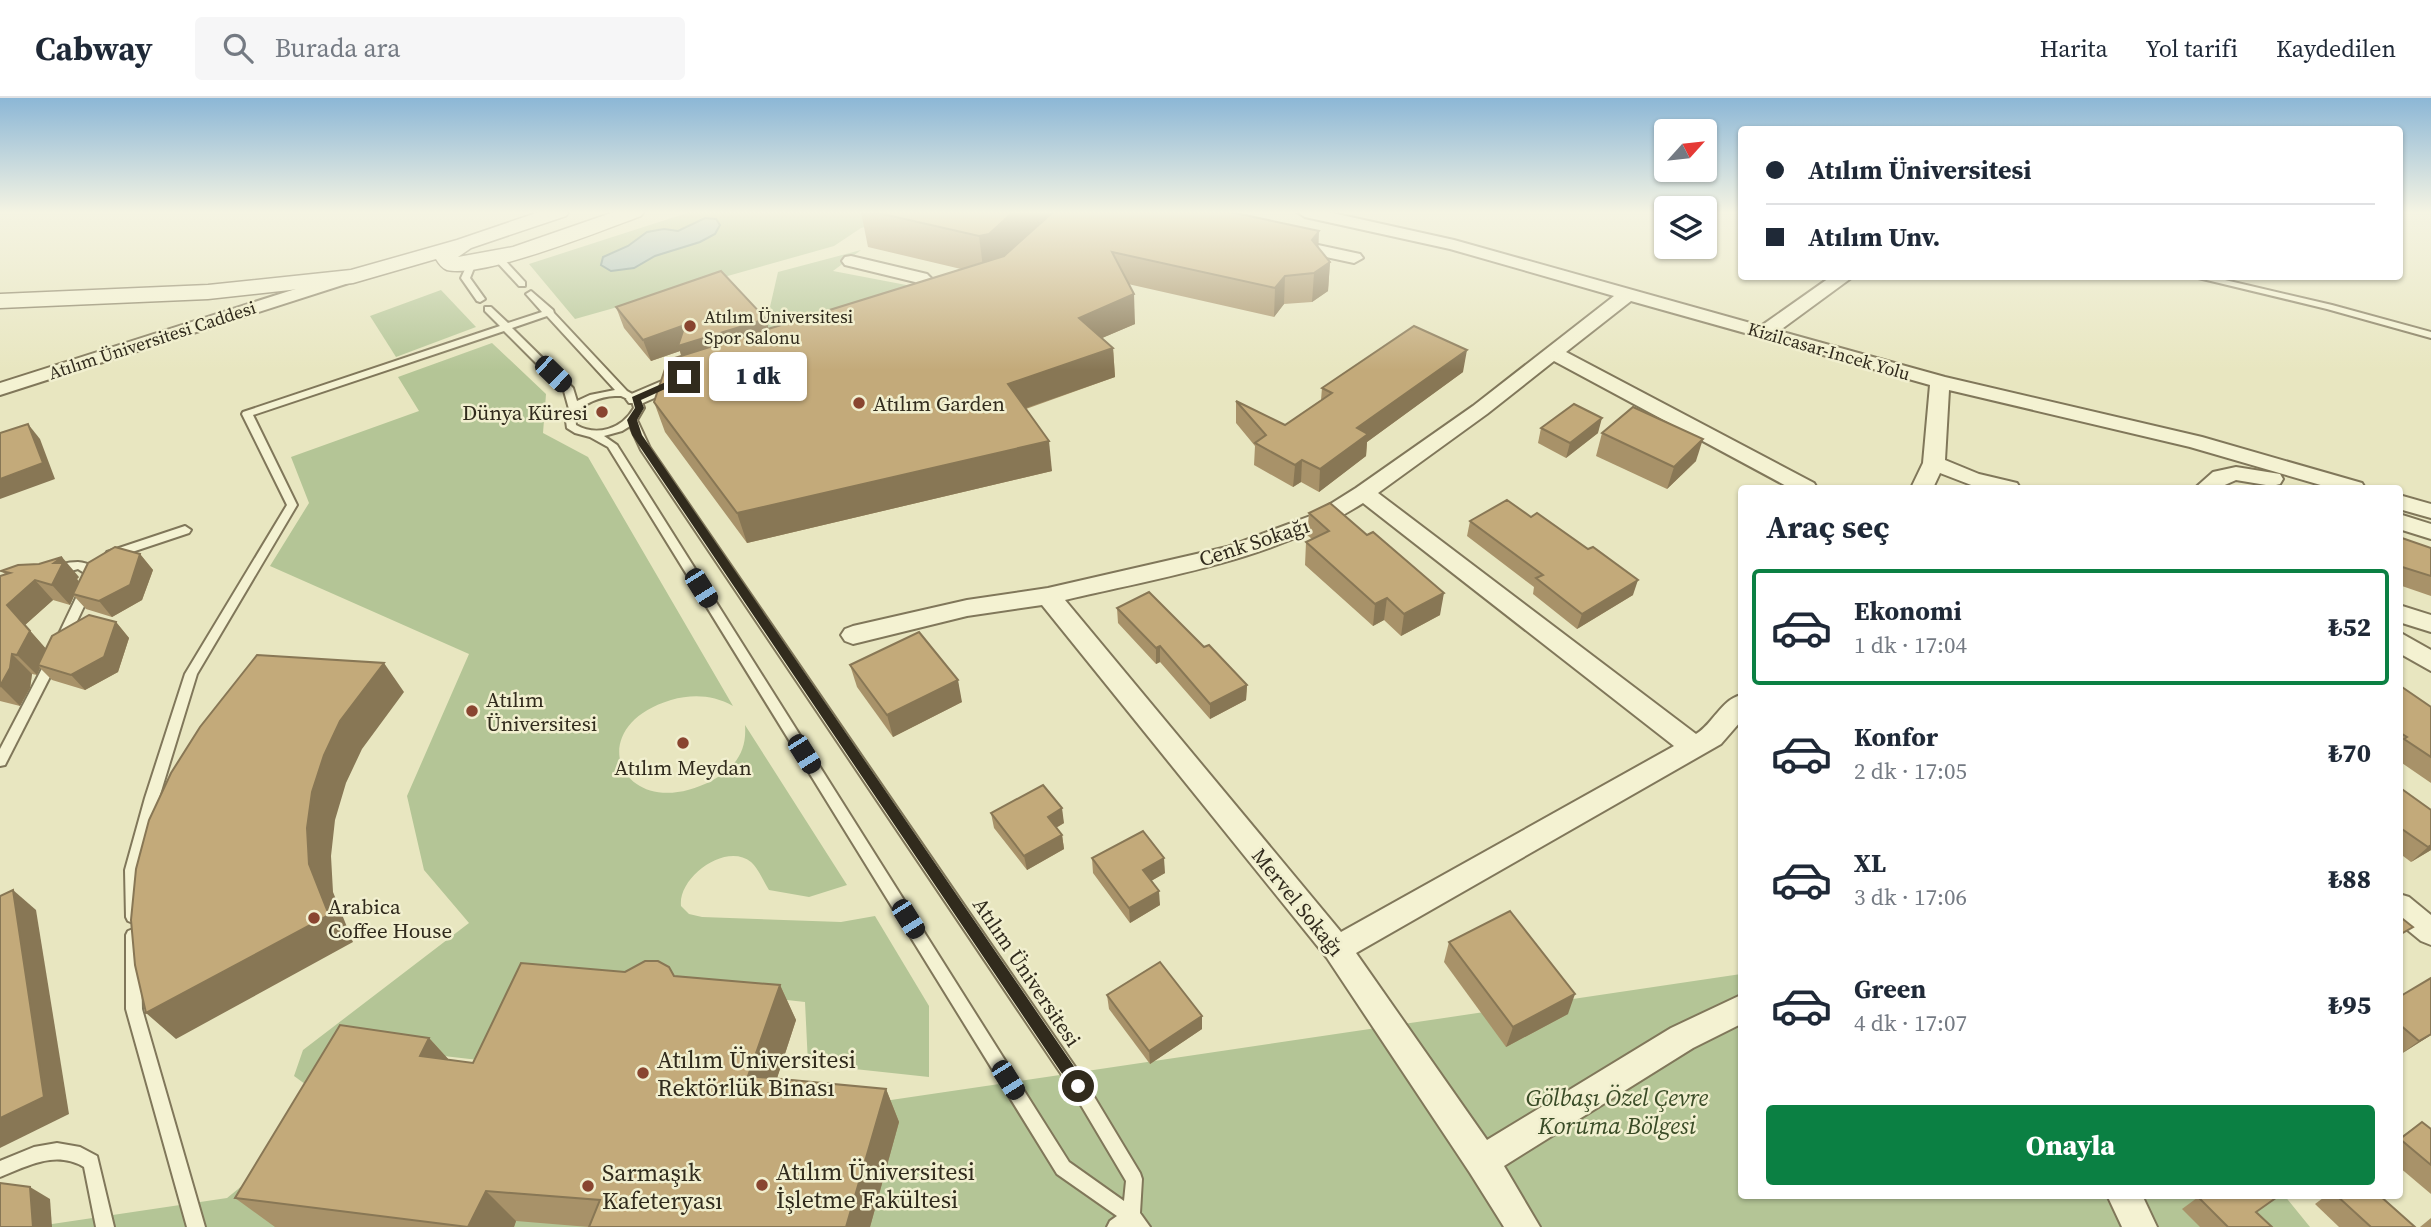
<!DOCTYPE html>
<html lang="tr">
<meta charset="utf-8">
<style>
body{margin:0;font-family:"Source Serif 4",serif;background:#f6f6f7;color:#1f2937;height:100vh;display:flex;flex-direction:column;font-size:26px;white-space:nowrap}
*{box-sizing:border-box;margin:0}
p{font-size:23px;color:#747a83}
.icon{flex:none;width:38px;height:38px;fill:none;stroke:currentColor;stroke-width:2;stroke-linecap:round;stroke-linejoin:round}
.map{position:relative;flex:1;overflow:hidden}
.details{position:absolute;left:1738px;top:387px;width:665px;height:714px;display:flex;flex-direction:column;background:#fff;border-radius:7px;box-shadow:0 2px 5px #0004}
.details>*{flex:none}
.banner{position:absolute;left:1738px;top:28px;width:665px;height:154px;border-radius:7px;box-shadow:0 2px 5px #0004;display:grid;align-content:center;height:154px;padding:0 28px;background:#fff}
.needle{width:46px;rotate:63deg}
.fabs{position:absolute;left:1654px;top:21px;display:grid;gap:14px}
.fabs a{display:grid;place-items:center;width:63px;height:63px;border-radius:7px;background:#fff;box-shadow:0 2px 5px #0004;font-size:35px}
.end{position:absolute;width:32px;height:32px;margin:-16px;border:9px solid #312b1d;background:#fff;box-shadow:0 0 0 4px #fff}
.from{border-radius:50%}
.bubble{position:absolute;height:49px;border-radius:7px;background:#fff;box-shadow:0 2px 5px #0004;font-size:23px;font-weight:800;line-height:49px;text-align:center}
.car{position:absolute;width:21px;height:42px;margin:-21px -10px;border-radius:9px;box-shadow:0 0 5px 2px #0007;background:linear-gradient(#222 24%,#8ab4d8 0 40%,#222 0 76%,#8ab4d8 0 86%,#222 0)}
.banner b{display:flex;align-items:center;gap:24px;height:66px;font-size:26px}
.banner b+b{border-top:2px solid #e0e1e3}
.banner i{width:18px;height:18px;background:#1f2937}
ul{padding:0;list-style:none}
li{display:flex;align-items:center;gap:21px;height:116px;margin:0 14px 10px;padding:0 14px;border:4px solid transparent;border-radius:7px}
li div{flex:1}
li b{display:block;font-size:26px}
li em{font-style:normal;font-weight:800}
li.current{border-color:#0b8043}
li>.icon{width:63px;height:63px;stroke-width:1.5}
h2{padding:0 28px;font-size:32px;line-height:84px}
.primary-button{display:flex;gap:14px;margin-top:auto;padding:14px 28px}
.primary-button a{flex:1;height:80px;border-radius:7px;background:#0b8043;color:#fff;font-size:28px;font-weight:800;line-height:80px;text-align:center}
header{display:flex;align-items:center;gap:42px;box-sizing:border-box;height:98px;padding:0 35px;background:#fff;border-bottom:2px solid #e0e1e3}
header strong{font-size:33px}
nav{display:flex;gap:38px;margin-inline-start:auto;font-size:24px}
.search{width:490px;height:63px;background:#f6f6f7;display:flex;align-items:center;gap:18px;box-sizing:border-box;padding:0 24px;border-radius:7px;color:#747a83;font-size:26px}
.map>svg:first-child{display:block}
.green{fill:#b4c596}
.water{fill:#a3bbba;stroke:#6b8887;stroke-width:2}
.lines{fill:none;stroke-linecap:round;stroke-linejoin:round}
.service-casing{stroke:#80775a;stroke-width:4}
.minor-casing{stroke:#80775a;stroke-width:4}
.tertiary-casing{stroke:#80775a;stroke-width:3}
.service{fill:#f4f2d2;fill-rule:evenodd}
.minor{fill:#f4f2d2;fill-rule:evenodd}
.tertiary{fill:#f4f2d2;fill-rule:evenodd}
.wall{fill:#a89269}
.shaded-wall{fill:#875}
.building{fill:#c3aa7a;stroke:#875;stroke-width:2}
.route{fill:#312b1d}
.poi-dot{fill:#894530;stroke:#f1efcf;stroke-width:2.5}
.labels{text-anchor:middle;dominant-baseline:central;stroke-width:5;stroke-linejoin:round;paint-order:stroke}
.far-poi-label{font-size:18px;fill:#312b1d;stroke:#f1efcf;text-anchor:start}
.far-street-label{font-size:18px;fill:#312b1d;stroke:#f1efcf}
.poi-label{font-size:21px;fill:#312b1d;stroke:#f1efcf;text-anchor:start}
.street-label{font-size:21px;fill:#312b1d;stroke:#f1efcf}
.near-poi-label{font-size:24px;fill:#312b1d;stroke:#f1efcf;text-anchor:start}
.near-park-label{font-size:24px;font-style:italic;fill:#394b26;stroke:#f1efcf}
</style>
<header>
<strong>Cabway</strong>
<div class="search"><svg class="icon" aria-label="search" viewBox="0 0 24 24"><circle cx="10" cy="10" r="6"/><path d="M15 15l6 6"/></svg>Burada ara</div>
<nav><a>Harita</a><a>Yol tarifi</a><a>Kaydedilen</a></nav>
</header>
<div class="map">
<svg width="2431" height="1129" viewBox="0 0 2431 1129">
<rect width="100%" height="100%" fill="#e8e6c0"/>
<g class="green">
<polygon points="690,114 915,114 861,130 834,148 575,221 529,166"/>
<polygon points="861,152 833,173 922,190 764,235 778,174"/>
<polygon points="441,192 476,229 396,259 370,218"/>
<path d="M492,245L546,296L543,335L588,359L733,608C713,597 693,596 671,602C577,630 623,730 713,682C736,669 747,653 745,627L847,787L809,799L769,792C764,784 758,770 751,764C726,744 678,779 681,808L689,816L702,819L841,824L875,818L929,908V979L808,966L805,904L538,874L487,963L375,950L297,1090L1741,876V1097H2284L2310,1129H32L227,1100L264,1070L305,986L294,978L303,952L469,825L424,772L407,698L469,556L270,468L309,405L291,359L419,313L398,279Z"/>
</g>
<polygon class="water" points="705,120 716,121 720,127 715,136 700,144 655,158 634,170 611,173 601,167 603,159 628,148 647,134 664,131 678,133"/>
<g class="lines">
<g class="service-casing">
<g id="service">
<polygon points="497,156 500,157 525,184 525,188 519,188 494,161 494,157"/>
<polygon points="472,162 476,165 470,180 485,201 480,204 477,203 461,180 468,165"/>
<polygon points="2190,178 2208,178 2332,207 2431,234 2431,240 2327,211"/>
<path d="M531,193L553,212L554,215L627,293L641,301L644,310L637,322L650,350L1084,982L1140,1075L1142,1081L1140,1115L1150,1129H1107L1110,1123L1117,1118L1057,1076L608,349L590,339L575,335L567,330L565,316L569,311L564,293L504,233L253,317L297,407L197,576L159,700L139,772L140,819L138,823L133,825L128,823L126,819L125,772L145,700L185,576L287,407L242,316L243,314L500,228L485,213V209H491L508,225L542,214L526,196ZM547,218L615,292L590,297L577,303L573,290L512,230ZM615,298H621L632,303L634,310C622,331 597,339 576,327L575,316C586,304 599,299 615,298ZM630,328L641,352L1072,992L1126,1083L1124,1103L1069,1064L617,347L604,338L622,333Z"/>
<polygon points="185,428 191,432 189,435 111,461 105,457 107,454"/>
<path d="M78,464C88,465 96,468 98,479L67,544L61,548L55,544L86,479V476L78,471L53,478L47,474C54,467 68,464 78,464Z"/>
<polygon points="53,557 59,561 5,667 0,668 0,651 47,561"/>
<polygon points="133,831 138,833 140,837 142,911 205,1129 187,1129 126,911 126,837 128,833"/>
<path d="M57,1045L80,1049L97,1058L114,1129H96L84,1069C55,1052 28,1068 0,1079V1063L34,1049Z"/>
</g>
</g>
<g class="minor-casing">
<g id="minor">
<path d="M1297,114H1328L1454,142L1761,228L1832,178H1854L1779,233L1945,279L2202,339L2362,385L2365,390H2331L2190,349L1949,292L1945,362L1979,376L2017,385L2020,390H1979L1940,375L1933,390H1911L1923,365L1930,287L1631,203L1566,254L1814,385L1817,390H1790L1554,263L1487,316L1378,395L1696,636C1713,626 1721,602 1741,597V623L1721,646L1356,855L1487,1042L1671,930L1741,897V926L1693,950L1504,1068L1540,1129H1504L1470,1075L1327,860L1042,507L967,518L853,546L845,543L841,537L845,531L853,528L967,502L1048,490L1227,449L1313,417L1356,390L1473,308L1614,198L1450,151L1305,119ZM1363,405L1674,648L1341,834L1065,502C1166,478 1274,462 1363,405Z"/>
<polygon points="1290,141 1360,156 1363,160 1354,165 1284,150 1281,146 1284,142"/>
<polygon points="851,158 927,176 939,188 939,202 930,207 924,206 921,189 915,184 845,167 842,163 845,159"/>
<polygon points="349,174 355,175 358,179 355,183 0,297 0,285"/>
<polygon points="690,271 697,273 700,277 697,281 643,305 629,305 626,301 629,297"/>
<polygon points="2236,369 2280,376 2283,381 2280,386 2272,388 2236,382 2218,390 2195,390 2213,374"/>
<polygon points="2399,397 2431,406 2431,420 2399,411"/>
<polygon points="2399,416 2431,426 2431,441 2399,431"/>
<polygon points="2399,507 2431,517 2431,534 2399,524"/>
<polygon points="2399,534 2431,552 2431,573 2399,555"/>
<polygon points="2399,796 2409,799 2431,817 2431,847 2421,843 2399,825"/>
<polygon points="2107,1097 2142,1097 2157,1129 2122,1129"/>
</g>
</g>
<g class="tertiary-casing">
<path id="tertiary" d="M539,114H569L566,118L471,150L458,159L513,149L614,114H644L641,118C603,132 482,181 447,172C442,170 439,166 436,161L353,185L208,201L0,210V196L208,187L351,172L457,142Z"/>
</g>
<use href="#service" class="service"/>
<use href="#minor" class="minor"/>
<use href="#tertiary" class="tertiary"/>
</g>
<g class="wall">
<polygon points="861,114 1050,114 1050,116 1318,149 1330,164 1328,193 1312,204 1284,206 1274,219 1128,186 1135,226 1102,240 1113,250 1115,279 1026,311 1052,373 747,445 665,334 654,304 681,258 680,253 651,263 624,230 616,209 769,231 961,171 868,149"/>
<polygon points="1463,274 1367,344 1366,358 1319,394 1301,384 1293,389 1254,367 1255,348 1236,325 1236,303 1285,327 1321,302 1322,290"/>
<polygon points="1541,330 1598,335 1566,360 1538,345"/>
<polygon points="1602,335 1696,363 1667,391 1596,358"/>
<polygon points="1309,415 1440,517 1401,538 1384,522 1373,528 1305,467 1306,444 1312,441 1307,437"/>
<polygon points="1531,419 1588,451 1633,497 1577,531 1533,496 1534,489 1467,438 1470,423"/>
<polygon points="2399,439 2431,450 2431,498 2399,487"/>
<polygon points="140,456 153,472 142,502 112,519 86,511 74,498 70,507 53,502 25,527 46,551 116,524 129,540 118,574 85,592 52,582 40,570 37,577 32,576 30,590 20,608 0,603 0,478 5,476 1,473 79,479 77,481 79,484"/>
<polygon points="1117,510 1204,549 1247,587 1246,602 1210,621 1160,564 1156,566 1118,525"/>
<polygon points="850,567 962,604 893,639 857,589"/>
<polygon points="2399,587 2431,609 2431,685 2399,663"/>
<polygon points="2399,689 2431,752 2411,764 2399,755"/>
<polygon points="991,715 1064,725 1056,730 1062,737 1064,751 1027,772 994,730"/>
<polygon points="1092,760 1165,775 1151,783 1160,807 1130,825 1093,775"/>
<polygon points="1449,844 1568,916 1506,949 1444,864"/>
<polygon points="674,878 780,887 796,922 777,980 886,991 899,1024 870,1129 589,1129 516,1123 514,1129 275,1129 235,1100 429,940 449,962 473,965"/>
<polygon points="1107,897 1202,931 1150,966 1109,911"/>
<polygon points="2399,899 2431,937 2401,956 2399,955"/>
<polygon points="2422,1024 2431,1031 2431,1096 2399,1069 2399,1040"/>
<polygon points="2201,1097 2256,1114 2272,1129 2200,1129 2182,1111"/>
<polygon points="2327,1097 2379,1097 2415,1129 2339,1129 2315,1106"/>
<polygon points="2431,1120 2431,1129 2420,1129"/>
</g>
<g class="shaded-wall">
<polygon points="1013,114 1050,114 1051,122 984,177 979,138"/>
<polygon points="1319,133 1318,161 1312,142"/>
<polygon points="1330,164 1328,193 1312,204 1314,175"/>
<polygon points="1285,178 1284,206 1274,219 1275,190"/>
<polygon points="1134,196 1135,226 1081,249 1079,220"/>
<polygon points="766,221 772,243 685,270 680,253 651,263 643,242 685,227"/>
<polygon points="1113,250 1115,279 1012,315 1008,286"/>
<polygon points="1467,252 1463,274 1367,344 1366,358 1319,394 1320,371 1357,330"/>
<polygon points="1602,320 1598,335 1566,360 1570,345"/>
<polygon points="28,326 40,341 55,381 0,401 0,381"/>
<polygon points="1703,341 1696,363 1667,391 1674,369"/>
<polygon points="1049,343 1052,373 747,445 737,415"/>
<polygon points="1302,362 1301,384 1293,389 1295,367"/>
<polygon points="140,456 153,472 142,502 112,519 99,503"/>
<polygon points="62,459 79,479 77,481 80,485 73,496 74,498 70,507 52,487 54,465"/>
<polygon points="35,482 53,502 25,527 48,553 38,567 40,570 37,577 17,557 7,507"/>
<polygon points="1638,482 1633,497 1577,531 1582,516"/>
<polygon points="1444,495 1440,517 1401,538 1404,516"/>
<polygon points="1387,500 1384,522 1373,528 1375,506"/>
<polygon points="116,524 129,540 118,574 85,592 71,577"/>
<polygon points="1160,548 1160,564 1156,566 1156,550"/>
<polygon points="12,556 32,576 30,590 20,608 0,588"/>
<polygon points="384,565 404,594 362,651 346,685 335,722 331,758 333,794 353,844 176,941 146,915 309,766 307,730 312,694 324,657 340,623"/>
<polygon points="958,582 962,604 893,639 887,617"/>
<polygon points="1247,587 1246,602 1210,621 1210,606"/>
<polygon points="1062,710 1064,725 1050,733 1048,719"/>
<polygon points="1062,737 1064,751 1027,772 1024,758"/>
<polygon points="2431,747 2431,752 2411,764 2428,749"/>
<polygon points="1164,760 1165,775 1144,787 1143,772"/>
<polygon points="13,792 36,812 69,1016 0,1050 0,1020"/>
<polygon points="1159,793 1160,807 1130,825 1129,810"/>
<polygon points="780,887 796,922 767,1011 748,978"/>
<polygon points="1575,896 1568,916 1506,949 1513,929"/>
<polygon points="1202,918 1202,931 1150,966 1149,953"/>
<polygon points="2431,936 2431,937 2401,956 2419,943"/>
<polygon points="429,940 460,974 420,958"/>
<polygon points="886,991 899,1024 870,1129 846,1129"/>
<polygon points="30,1089 50,1101 52,1129 33,1129"/>
<polygon points="486,1093 516,1123 514,1129 468,1129"/>
</g>
<g class="building">
<polygon points="874,114 1013,114 989,136 979,138"/>
<polygon points="1053,114 1231,114 1319,133 1312,142 1330,164 1314,175 1285,178 1275,190 1112,154 1134,196 1079,220 1113,250 1008,286 1049,343 737,415 654,304 668,262 1004,158"/>
<polygon points="721,173 766,221 678,248 685,227 643,242 616,209"/>
<polygon points="1414,228 1467,252 1357,330 1368,336 1320,371 1302,362 1295,367 1255,345 1266,337 1236,303 1285,327 1332,295 1322,290"/>
<polygon points="1574,306 1602,320 1570,345 1541,330"/>
<polygon points="1633,309 1703,341 1674,369 1602,335"/>
<polygon points="28,326 43,365 0,381 0,335"/>
<polygon points="1507,402 1531,419 1537,415 1588,451 1593,449 1638,482 1582,516 1536,480 1543,477 1470,423"/>
<polygon points="1330,405 1367,437 1373,434 1444,495 1404,516 1387,500 1375,506 1306,444 1329,433 1309,415"/>
<polygon points="2399,439 2431,450 2431,478 2399,468"/>
<polygon points="115,449 140,456 130,487 99,503 73,496 88,465"/>
<polygon points="62,459 54,465 63,465 52,487 35,482 7,507 30,533 17,557 12,556 10,570 0,588 0,478 10,475 1,473 18,467 39,466"/>
<polygon points="1149,494 1204,549 1209,547 1247,587 1210,606 1160,548 1156,550 1117,510"/>
<polygon points="89,517 116,524 104,559 71,577 38,567 52,538"/>
<polygon points="919,534 958,582 887,617 850,567"/>
<polygon points="257,557 384,565 340,623 324,657 312,694 307,730 309,766 329,817 146,915 135,867 131,822 136,771 149,722 171,675 200,629"/>
<polygon points="2399,587 2431,609 2431,659 2404,641 2407,639 2399,634"/>
<polygon points="1043,687 1062,710 1048,719 1062,737 1024,758 991,715"/>
<polygon points="2399,689 2431,712 2431,747 2428,749 2399,729"/>
<polygon points="1143,733 1164,760 1143,772 1159,793 1129,810 1092,760"/>
<polygon points="13,792 44,999 0,1020 0,798"/>
<polygon points="1510,813 1575,896 1513,929 1449,844"/>
<polygon points="2399,818 2413,829 2399,837"/>
<polygon points="645,863 658,863 669,869 674,878 780,887 748,978 886,991 846,1129 589,1129 600,1102 486,1093 468,1129 235,1100 340,927 429,940 420,958 473,965 521,865 625,874"/>
<polygon points="1160,864 1202,918 1149,953 1107,897"/>
<polygon points="2431,880 2431,936 2419,943 2399,926 2399,899"/>
<polygon points="2422,1024 2431,1031 2431,1067 2400,1041"/>
<polygon points="0,1085 30,1089 33,1129 0,1129"/>
<polygon points="2201,1097 2280,1097 2256,1114 2272,1129 2228,1129 2198,1099"/>
<polygon points="2336,1097 2379,1097 2415,1129 2371,1129"/>
</g>
<linearGradient id="sky" x2="0" y2="1"><stop stop-color="#8cb7d6"/><stop offset="0.42" stop-color="#f5f4e3"/><stop offset="1" stop-color="#f5f4e3" stop-opacity="0"/></linearGradient>
<rect width="2431" height="272" fill="url(#sky)"/>
<polygon class="route" points="684,276 687,277 687,281 641,302 644,310 637,322 642,337 1084,983 1086,988 1084,992 1073,992 632,337 627,322 635,310 632,299"/>
<g class="poi-dot">
<circle cx="690" cy="228" r="7"/>
<circle cx="859" cy="305" r="7"/>
<circle cx="602" cy="314" r="7"/>
<circle cx="472" cy="613" r="7"/>
<circle cx="683" cy="645" r="7"/>
<circle cx="314" cy="820" r="7"/>
<circle cx="643" cy="975" r="7"/>
<circle cx="762" cy="1087" r="7"/>
<circle cx="588" cy="1088" r="7"/>
</g>
<g class="labels">
<g class="far-poi-label">
<text x="704" y="218">Atılım Üniversitesi<tspan x="704" dy="21">Spor Salonu</tspan></text>
</g>
<g class="far-street-label">
<text transform="translate(152 242) rotate(-18)">Atılım Üniversitesi Caddesi</text>
<text transform="translate(1829 253) rotate(16)">Kizilcasar-Incek Yolu</text>
</g>
<g class="poi-label">
<text x="873" y="305">Atılım Garden</text>
<text x="588" y="314" text-anchor="end">Dünya Küresi</text>
<text x="486" y="601">Atılım<tspan x="486" dy="24">Üniversitesi</tspan></text>
<text x="683" y="669" text-anchor="middle">Atılım Meydan</text>
<text x="328" y="808">Arabica<tspan x="328" dy="24">Coffee House</tspan></text>
</g>
<g class="street-label">
<text transform="translate(1254 444) rotate(-18)">Cenk Sokağı</text>
<text transform="translate(1298 804) rotate(51)">Mervel Sokağı</text>
<text transform="translate(1027 874) rotate(56)">Atılım Üniversitesi</text>
</g>
<g class="near-poi-label">
<text x="657" y="961">Atılım Üniversitesi<tspan x="657" dy="28">Rektörlük Binası</tspan></text>
<text x="776" y="1073">Atılım Üniversitesi<tspan x="776" dy="28">İşletme Fakültesi</tspan></text>
<text x="602" y="1074">Sarmaşık<tspan x="602" dy="28">Kafeteryası</tspan></text>
</g>
<g class="near-park-label">
<text x="1617" y="999">Gölbaşı Özel Çevre<tspan x="1617" dy="28">Koruma Bölgesi</tspan></text>
</g>
</g>
</svg>
<div class="fabs">
<a><svg class="needle" viewBox="-14 -14 28 28"><path d="M0-13l5 13h-10z" fill="#e53935"/><path d="M0 13l5-13h-10z" fill="#747a83"/></svg></a>
<a><svg class="icon" aria-label="layers" viewBox="0 0 24 24"><path d="M12 4l9 5-9 5-9-5zM3 14l9 5 9-5"/></svg></a>
</div>
<i class="end from" style="left:1078px;top:988px"></i>
<i class="end" style="left:684px;top:279px"></i>
<div class="bubble" style="left:709px;top:254px;width:98px">1 dk</div>
<i class="car" style="left:553px;top:276px;rotate:134deg"></i>
<i class="car" style="left:701px;top:490px;rotate:148deg"></i>
<i class="car" style="left:804px;top:656px;rotate:148deg"></i>
<i class="car" style="left:908px;top:821px;rotate:148deg"></i>
<i class="car" style="left:1008px;top:982px;rotate:148deg"></i>
<div class="banner">
<b><i class="from"></i>Atılım Üniversitesi</b>
<b><i></i>Atılım Unv.</b>
</div>
<section class="details">
<h2>Araç seç</h2>
<ul>
<li class="current"><svg class="icon" aria-label="car" viewBox="0 0 24 24"><path d="M5 17H2v-5l4-1 3-4h7l3 4 3 1v5h-3M9 17h6M6 11h13"/><circle cx="7" cy="17" r="2"/><circle cx="17" cy="17" r="2"/></svg><div><b>Ekonomi</b><p>1 dk · 17:04</p></div><em>₺52</em></li>
<li><svg class="icon" aria-label="car" viewBox="0 0 24 24"><path d="M5 17H2v-5l4-1 3-4h7l3 4 3 1v5h-3M9 17h6M6 11h13"/><circle cx="7" cy="17" r="2"/><circle cx="17" cy="17" r="2"/></svg><div><b>Konfor</b><p>2 dk · 17:05</p></div><em>₺70</em></li>
<li><svg class="icon" aria-label="car" viewBox="0 0 24 24"><path d="M5 17H2v-5l4-1 3-4h7l3 4 3 1v5h-3M9 17h6M6 11h13"/><circle cx="7" cy="17" r="2"/><circle cx="17" cy="17" r="2"/></svg><div><b>XL</b><p>3 dk · 17:06</p></div><em>₺88</em></li>
<li><svg class="icon" aria-label="car" viewBox="0 0 24 24"><path d="M5 17H2v-5l4-1 3-4h7l3 4 3 1v5h-3M9 17h6M6 11h13"/><circle cx="7" cy="17" r="2"/><circle cx="17" cy="17" r="2"/></svg><div><b>Green</b><p>4 dk · 17:07</p></div><em>₺95</em></li>
</ul>
<div class="primary-button"><a>Onayla</a></div>
</section>
</div>
